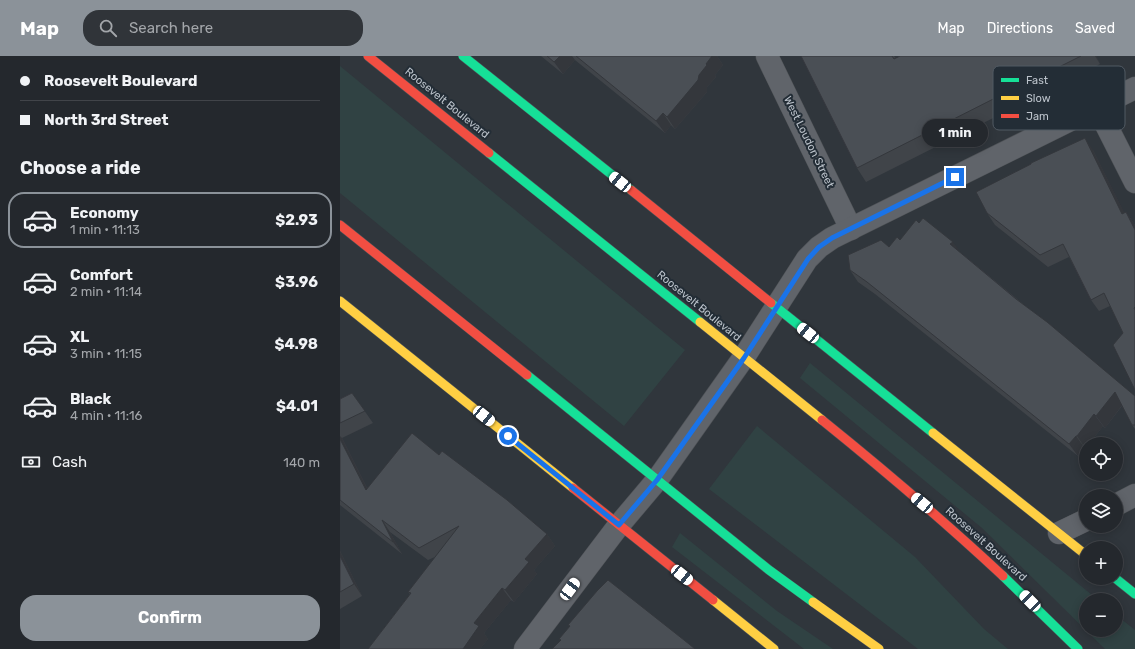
<!DOCTYPE html>
<meta charset="utf-8">
<style>
body{margin:0;font-family:Rubik,sans-serif;background:#303439;color:#f1f3f6;height:100vh;display:flex;flex-direction:column;font-size:15px;white-space:nowrap}
*{box-sizing:border-box;margin:0}
p{font-size:13px;color:#a3a6aa}
.icon{flex:none;width:22px;height:22px;fill:none;stroke:currentColor;stroke-width:2;stroke-linecap:round;stroke-linejoin:round}
.map{position:relative;flex:1;overflow:hidden}
.side{display:flex;flex-direction:column;background:#24282d;width:340px}
.side>*{flex:none}
.top-card{display:grid;align-content:center;height:88px;padding:0 20px;background:#24282d}
.controls{position:absolute;left:739px;top:381px;display:grid;gap:8px}
.controls a{display:grid;place-items:center;width:44px;height:44px;border-radius:50%;background:#24282d;box-shadow:0 2px 10px #0003,0 0 0 1px #414449;font-size:20px}
.end{position:absolute;width:18px;height:18px;margin:-9px;border:5px solid #1a73e8;background:#fff;box-shadow:0 0 0 2px #fff}
.from{border-radius:50%}
.bubble{position:absolute;height:28px;border-radius:14px;background:#24282d;box-shadow:0 2px 10px #0003,0 0 0 1px #414449;font-size:13px;font-weight:700;line-height:28px;text-align:center}
.car{position:absolute;width:12px;height:24px;margin:-12px -6px;border-radius:5px;box-shadow:0 0 3px 1px #0007;background:linear-gradient(#fff 24%,#345 0 40%,#fff 0 76%,#345 0 86%,#fff 0)}
.top-card b{display:flex;align-items:center;gap:14px;height:38px;font-size:15px}
.top-card b+b{border-top:1px solid #414449}
.top-card i{width:10px;height:10px;background:#f1f3f6}
ul{padding:0;list-style:none}
li{display:flex;align-items:center;gap:12px;height:56px;margin:0 8px 6px;padding:0 12px;border:2px solid transparent;border-radius:16px}
li div{flex:1}
li b{display:block;font-size:15px}
li em{font-style:normal;font-weight:700}
li.on{border-color:#8b9299}
li>.icon{width:36px;height:36px;stroke-width:1.5}
h2{padding:0 20px;font-size:18px;line-height:48px}
.pay{display:flex;align-items:center;gap:10px;height:44px;padding:0 20px;font-size:15px}
.pay p{margin-inline-start:auto}
.cta{display:flex;gap:8px;margin-top:auto;padding:8px 20px}
.cta a{flex:1;height:46px;border-radius:16px;background:#8b9299;color:#fff;font-size:16px;font-weight:700;line-height:46px;text-align:center}
header{display:flex;align-items:center;gap:24px;box-sizing:border-box;height:56px;padding:0 20px;background:#8b9299;color:#fff}
header strong{font-size:19px}
nav{display:flex;gap:22px;margin-inline-start:auto;font-size:14px}
.search{width:280px;height:36px;background:#303439;display:flex;align-items:center;gap:10px;box-sizing:border-box;padding:0 14px;border-radius:16px;color:#a3a6aa;font-size:15px}
main{display:flex;flex:1;min-height:0}
.map>svg:first-child{display:block}
.green{fill:#304243}
.lines{fill:none;stroke-linecap:round;stroke-linejoin:round}
.street-casing{stroke:#4e5256;stroke-width:23}
.fast-casing{stroke:#4c5257;stroke-width:10}
.slow-casing{stroke:#4c5257;stroke-width:10}
.jam-casing{stroke:#4c5257;stroke-width:10}
.street{stroke:#60646a;stroke-width:22}
.fast{stroke:#16e098;stroke-width:9}
.slow{stroke:#ffcf43;stroke-width:9}
.jam{stroke:#f24e42;stroke-width:9}
.wall{fill:#404449}
.shaded-wall{fill:#34373c}
.building{fill:#4a4f55;stroke:#34373c}
.route{stroke:#1a73e8;stroke-width:5}
.labels{text-anchor:middle;dominant-baseline:central;stroke-width:4;stroke-linejoin:round;paint-order:stroke}
.street-label{font-size:11px;fill:#bcc3cb;stroke:#232d36}
.key{fill:#232d36;stroke:#515a63;stroke-width:1}
.key-label{font-size:11px;fill:#bcc3cb}
</style>
<header>
<strong>Map</strong>
<div class="search"><svg class="icon" aria-label="search" viewBox="0 0 24 24"><circle cx="10" cy="10" r="6"/><path d="M15 15l6 6"/></svg>Search here</div>
<nav><a>Map</a><a>Directions</a><a>Saved</a></nav>
</header>
<main>
<section class="side">
<div class="top-card">
<b><i class="from"></i>Roosevelt Boulevard</b>
<b><i></i>North 3rd Street</b>
</div>
<h2>Choose a ride</h2>
<ul>
<li class="on"><svg class="icon" aria-label="car" viewBox="0 0 24 24"><path d="M5 17H2v-5l4-1 3-4h7l3 4 3 1v5h-3M9 17h6M6 11h13"/><circle cx="7" cy="17" r="2"/><circle cx="17" cy="17" r="2"/></svg><div><b>Economy</b><p>1 min · 11:13</p></div><em>$2.93</em></li>
<li><svg class="icon" aria-label="car" viewBox="0 0 24 24"><path d="M5 17H2v-5l4-1 3-4h7l3 4 3 1v5h-3M9 17h6M6 11h13"/><circle cx="7" cy="17" r="2"/><circle cx="17" cy="17" r="2"/></svg><div><b>Comfort</b><p>2 min · 11:14</p></div><em>$3.96</em></li>
<li><svg class="icon" aria-label="car" viewBox="0 0 24 24"><path d="M5 17H2v-5l4-1 3-4h7l3 4 3 1v5h-3M9 17h6M6 11h13"/><circle cx="7" cy="17" r="2"/><circle cx="17" cy="17" r="2"/></svg><div><b>XL</b><p>3 min · 11:15</p></div><em>$4.98</em></li>
<li><svg class="icon" aria-label="car" viewBox="0 0 24 24"><path d="M5 17H2v-5l4-1 3-4h7l3 4 3 1v5h-3M9 17h6M6 11h13"/><circle cx="7" cy="17" r="2"/><circle cx="17" cy="17" r="2"/></svg><div><b>Black</b><p>4 min · 11:16</p></div><em>$4.01</em></li>
</ul>
<div class="pay"><svg class="icon" aria-label="cash" viewBox="0 0 24 24"><path d="M3 7h18v10H3z"/><circle cx="12" cy="12" r="2"/></svg>Cash<p>140 m</p></div>
<div class="cta"><a>Confirm</a></div>
</section>
<div class="map">
<svg width="795" height="593" viewBox="0 0 795 593">
<rect width="100%" height="100%" fill="#30363c"/>
<g class="green">
<polygon points="0,10 345,294 284,370 0,137"/>
<polygon points="470,307 758,544 746,544 746,574 776,574 776,559 795,574 795,593 765,593 642,472 460,322"/>
<polygon points="417,370 575,501 644,573 668,593 578,593 369,433"/>
<polygon points="340,477 437,555 493,593 464,593 332,491"/>
</g>
<g class="lines">
<g class="street-casing">
<g id="street">
<polyline points="427,0 511,173"/>
<polyline points="757,51 795,126"/>
<polyline points="776,449 795,439"/>
<polyline points="719,477 746,464"/>
<polyline points="185,593 279,469 317,424 404,301 467,203 479,191 492,182 795,32"/>
</g>
</g>
<g class="fast-casing">
<g id="fast">
<polyline points="123,0 291,134"/>
<polyline points="149,97 360,266"/>
<polyline points="431,247 593,377"/>
<polyline points="187,319 429,514 473,546"/>
<polyline points="663,520 738,593"/>
<polyline points="775,522 795,538"/>
</g>
</g>
<g class="slow-casing">
<g id="slow">
<polyline points="0,245 233,432"/>
<polyline points="360,266 482,364"/>
<polyline points="593,377 746,499"/>
<polyline points="373,544 434,593"/>
<polyline points="473,546 539,593"/>
</g>
</g>
<g class="jam-casing">
<g id="jam">
<polyline points="28,0 149,97"/>
<polyline points="291,134 431,247"/>
<polyline points="0,169 187,319"/>
<path d="M482,364C544,414 605,466 663,520"/>
<polyline points="233,432 373,544"/>
</g>
</g>
<use href="#street" class="street"/>
<use href="#fast" class="fast"/>
<use href="#slow" class="slow"/>
<use href="#jam" class="jam"/>
</g>
<g class="wall">
<polygon points="201,0 377,0 383,9 375,19 376,21 367,31 367,36 335,73 331,69 325,77 235,4 223,18"/>
<polygon points="461,0 554,0 556,2 560,0 756,0 760,8 715,32 715,33 683,47 526,126 517,112"/>
<polygon points="753,94 784,157 786,156 795,169 795,334 783,277 770,250 759,255 751,244 729,201 708,211 655,169 647,157"/>
<polygon points="560,184 621,197 795,340 795,373 792,369 782,350 765,372 763,370 749,388 746,388 745,392 744,391 738,400 535,238 518,226 510,214"/>
<polygon points="12,337 33,367 2,382 27,432 99,399 207,478 215,490 194,514 197,518 174,546 171,544 144,577 148,583 140,593 28,593 70,538 68,536 97,500 88,504 50,476 62,498 0,449 0,343"/>
<polygon points="0,495 22,540 0,553"/>
</g>
<g class="shaded-wall">
<polygon points="220,0 232,0 235,4 223,18 214,6"/>
<polygon points="372,0 377,0 383,9 375,19 376,21 367,31 367,36 335,73 327,61 359,19 366,8"/>
<polygon points="755,0 756,0 760,8"/>
<polygon points="705,18 715,32 715,33 706,20"/>
<polygon points="323,57 331,69 325,77 316,65"/>
<polygon points="745,82 753,94 791,170 782,158"/>
<polygon points="786,156 795,169 795,174"/>
<polygon points="613,186 621,197 610,188"/>
<polygon points="775,336 783,348 765,372 756,360"/>
<polygon points="754,358 763,370 749,388 746,388 745,392 737,380"/>
<polygon points="0,380 2,382 34,446 26,434 0,383"/>
<polygon points="736,380 744,391 738,400 729,388"/>
<polygon points="42,464 50,476 62,498 53,486"/>
<polygon points="207,478 215,490 194,514 197,518 174,546 165,534 185,503"/>
<polygon points="0,495 22,540 14,528 0,500"/>
<polygon points="162,532 171,544 144,577 148,583 140,593 123,593 134,567"/>
</g>
<g class="building">
<polygon points="207,0 220,0 214,6"/>
<polygon points="236,0 372,0 366,8 367,9 359,19 358,24 327,61 323,57 316,65"/>
<polygon points="461,0 552,0 554,3 560,0 741,0 705,18 706,20 673,33 517,112"/>
<polygon points="745,82 782,158 786,156 795,174 795,251 794,252 795,254 795,334 773,289 783,277 764,237 751,244 723,188 700,199 647,157 636,136 691,108 691,107"/>
<polygon points="583,162 613,186 610,188 676,243 707,266 795,340 795,369 792,369 775,336 756,360 754,358 737,380 736,380 729,388 527,226 510,214 508,199 541,184 549,191 557,181 560,184 576,164 579,167"/>
<polygon points="12,337 25,355 0,367 0,343"/>
<polygon points="72,377 99,399 102,395 167,444 207,478 185,503 189,506 165,534 162,532 134,567 139,570 123,593 28,593 71,537 68,536 119,470 79,492 42,464 53,486 0,444 0,383 26,434"/>
<polygon points="0,500 14,528 0,536"/>
<polygon points="268,524 349,588 355,593 212,593 221,584 219,583 230,570 228,569 257,535"/>
</g>
<g class="lines">
<polyline class="route" points="168,380 279,469 317,424 404,302 468,203 479,191 492,182 615,121"/>
</g>
<g class="labels">
<g class="street-label">
<text transform="translate(107 47) rotate(39)">Roosevelt Boulevard</text>
<text transform="translate(469 86) rotate(64)">West Loudon Street</text>
<text transform="translate(359 250) rotate(39)">Roosevelt Boulevard</text>
<text transform="translate(646 488) rotate(42)">Roosevelt Boulevard</text>
</g>
</g>
<rect x="653" y="10" width="132" height="64" rx="6" class="key"/>
<rect x="661" y="22" width="18" height="4" fill="#16e098"/>
<rect x="661" y="40" width="18" height="4" fill="#ffcf43"/>
<rect x="661" y="58" width="18" height="4" fill="#f24e42"/>
<g class="key-label">
<text x="686" y="28">Fast</text>
<text x="686" y="46">Slow</text>
<text x="686" y="64">Jam</text>
</g>
</svg>
<div class="controls">
<a><svg class="icon" aria-label="locate" viewBox="0 0 24 24"><circle cx="12" cy="12" r="6"/><path d="M12 2v4M12 18v4M2 12h4M18 12h4"/></svg></a>
<a><svg class="icon" aria-label="layers" viewBox="0 0 24 24"><path d="M12 4l9 5-9 5-9-5zM3 14l9 5 9-5"/></svg></a>
<a>+</a>
<a>−</a>
</div>
<i class="end from" style="left:168px;top:380px"></i>
<i class="end" style="left:615px;top:121px"></i>
<div class="bubble" style="left:582px;top:63px;width:66px">1 min</div>
<i class="car" style="left:280px;top:126px;rotate:309deg"></i>
<i class="car" style="left:468px;top:277px;rotate:309deg"></i>
<i class="car" style="left:144px;top:360px;rotate:129deg"></i>
<i class="car" style="left:582px;top:447px;rotate:310deg"></i>
<i class="car" style="left:342px;top:519px;rotate:129deg"></i>
<i class="car" style="left:230px;top:533px;rotate:37deg"></i>
<i class="car" style="left:690px;top:545px;rotate:315deg"></i>
</div>
</main>
